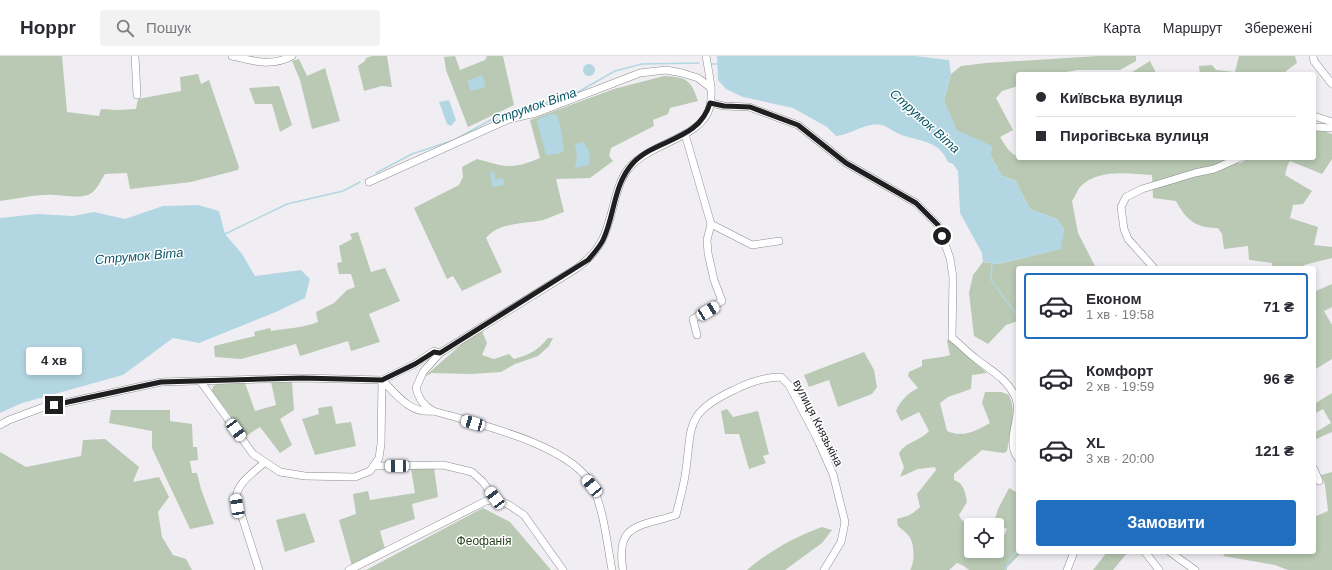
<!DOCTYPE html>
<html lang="uk">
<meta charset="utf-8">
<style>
body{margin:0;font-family:Helvetica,sans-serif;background:#f2f2f3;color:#2b2b33;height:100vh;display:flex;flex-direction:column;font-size:15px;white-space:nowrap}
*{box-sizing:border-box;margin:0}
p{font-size:13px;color:#7c7c81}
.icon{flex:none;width:22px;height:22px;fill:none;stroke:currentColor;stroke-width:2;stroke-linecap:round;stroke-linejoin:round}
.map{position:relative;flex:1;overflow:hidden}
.panel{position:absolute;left:1016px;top:210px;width:300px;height:288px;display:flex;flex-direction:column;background:#fff;border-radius:4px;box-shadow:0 2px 6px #0003}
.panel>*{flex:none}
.hud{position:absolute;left:1016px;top:16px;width:300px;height:88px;border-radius:4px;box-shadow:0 2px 6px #0003;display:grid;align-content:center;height:88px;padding:0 20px;background:#fff}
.buttons{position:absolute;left:964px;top:462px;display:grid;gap:8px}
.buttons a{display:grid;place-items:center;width:40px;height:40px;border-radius:4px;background:#fff;box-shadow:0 2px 6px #0003;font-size:20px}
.end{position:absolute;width:18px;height:18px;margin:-9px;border:5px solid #201f20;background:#fff;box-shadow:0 0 0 2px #fff}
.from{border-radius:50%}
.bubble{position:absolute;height:28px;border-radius:4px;background:#fff;box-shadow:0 2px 6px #0003;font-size:13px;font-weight:700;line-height:28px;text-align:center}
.car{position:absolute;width:12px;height:24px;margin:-12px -6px;border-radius:5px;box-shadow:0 0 3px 1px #0007;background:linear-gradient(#fff 24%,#345 0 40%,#fff 0 76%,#345 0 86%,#fff 0)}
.hud b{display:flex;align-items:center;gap:14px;height:38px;font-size:15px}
.hud b+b{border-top:1px solid #e1e1e2}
.hud i{width:10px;height:10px;background:#2b2b33}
ul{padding:7px 0 0;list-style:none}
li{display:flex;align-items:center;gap:12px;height:66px;margin:0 8px 6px;padding:0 12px;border:2px solid transparent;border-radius:4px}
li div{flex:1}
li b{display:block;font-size:15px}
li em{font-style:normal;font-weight:700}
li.active{border-color:#206ebd}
li>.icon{width:36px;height:36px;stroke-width:1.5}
.cta{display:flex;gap:8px;margin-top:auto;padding:8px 20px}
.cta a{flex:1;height:46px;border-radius:4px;background:#206ebd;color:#fff;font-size:16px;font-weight:700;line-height:46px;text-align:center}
header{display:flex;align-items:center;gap:24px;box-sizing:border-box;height:56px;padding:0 20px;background:#fff;border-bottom:1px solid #e1e1e2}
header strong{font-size:19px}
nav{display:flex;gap:22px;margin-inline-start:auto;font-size:14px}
.search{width:280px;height:36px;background:#f2f2f3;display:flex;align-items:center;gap:10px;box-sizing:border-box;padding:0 14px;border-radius:4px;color:#7c7c81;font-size:15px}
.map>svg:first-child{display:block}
.green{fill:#b9c9b3}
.water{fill:#b3d7e2}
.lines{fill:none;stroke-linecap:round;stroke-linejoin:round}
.stream{stroke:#b3d7e2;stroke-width:1.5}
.minor-casing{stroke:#8f8c91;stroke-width:8}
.minor{stroke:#fff;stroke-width:7}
.route{stroke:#201f20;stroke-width:5}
.labels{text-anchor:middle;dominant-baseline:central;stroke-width:3;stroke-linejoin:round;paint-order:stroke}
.street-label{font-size:12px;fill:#201f20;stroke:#fff}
.park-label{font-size:12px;fill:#27431c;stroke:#fff}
.water-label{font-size:13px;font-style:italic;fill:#0b5667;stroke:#fff}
</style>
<header>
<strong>Hoppr</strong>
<div class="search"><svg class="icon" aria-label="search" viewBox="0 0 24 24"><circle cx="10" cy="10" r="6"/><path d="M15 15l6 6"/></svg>Пошук</div>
<nav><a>Карта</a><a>Маршрут</a><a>Збережені</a></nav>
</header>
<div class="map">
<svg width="1332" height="514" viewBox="0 0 1332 514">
<rect width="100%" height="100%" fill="#f0eef2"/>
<g class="green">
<path d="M0,0H62L67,56L99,60L101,53L117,54L136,53L138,43L181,35L180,21L198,18L201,28L209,24L239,111L238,114L191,126L130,133L127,117L105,118C101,124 97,134 90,138C80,143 63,139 53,139C36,138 17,143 0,145Z"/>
<polygon points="372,0 387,0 392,31 382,30 364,35 358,10 365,5 366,2"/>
<polygon points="455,0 460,14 485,4 487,0 503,0 514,49 468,71 446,14 444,1"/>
<path d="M1098,0H1136V5L1120,14H1077L1056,18H1018V30L1002,35L996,42L1013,74L1000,81C1007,92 1012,102 1026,102H1237L1239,108L1248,102H1314V75H1324L1332,78V103L1322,118L1290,105L1288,108L1285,119L1312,135L1303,148L1293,149L1290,162L1318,171L1314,189L1332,191V202L1304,209V212H1272V207L1249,204L1248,190L1224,193L1222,178L1218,172C1196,172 1186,164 1176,145L1153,142L1152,119C1130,118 1098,112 1080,131C1077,135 1075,141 1072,145L1078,177L1096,212H1018V265L1006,269L988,288L974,280L969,237L973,219L983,206L998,208L1060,193L1064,173L1057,163L1030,153L1015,124L1002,120L991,100V90L957,75L944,45L951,18L961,10L986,7Z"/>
<polygon points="1239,0 1295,0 1297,7 1286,15 1287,18 1200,18 1199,10 1212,9 1216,14 1235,16"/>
<polygon points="299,3 307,20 325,12 340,65 312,73 300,24 292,5"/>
<polygon points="1150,5 1156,17 1186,18 1129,18"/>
<path d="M664,20C687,21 691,24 698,45L670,52L668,58L653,64L654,70L611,92L609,100L613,105L590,122L556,123L564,156C557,158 550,162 543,164C525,168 498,166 486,182L502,216L462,235L453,220L447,223L414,152L459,129L463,121L462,111L477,103C506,111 511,114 540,102L530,64L614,33Z"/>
<polygon points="279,30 292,69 280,76 272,48 255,48 249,32"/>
<path d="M358,176L371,216L385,212L400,245L369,258L380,286L351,295L348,285L300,300L296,288L241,303L215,301L214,290L255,280L254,276L270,272L271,275C287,272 303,272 318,266L316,256L334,247L347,234L355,231L351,218H339L337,207L342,206L339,190L352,183L350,178Z"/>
<polygon points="1332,228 1332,251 1324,255 1332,269 1332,303 1314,314 1314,236"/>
<path d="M482,275L487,287L482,299L494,303L509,298L514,303C531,298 537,295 548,282H553L549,290L538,300L515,308L501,316L470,318L432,317L424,321L463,287Z"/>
<path d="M949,283L987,317L972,319L971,333L948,341L940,347L947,375C963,382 976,375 990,367L982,347L985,336H1001L1009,339C1017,356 1010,377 1007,395L1004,397L982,394L954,418V424C964,427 965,436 967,446L959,459L961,463L968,469L967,479L971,481V495H997V491H999L1007,473L994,467L998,453L1009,432L1018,437V496H1022L1006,512L1007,514H969L964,510L957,507L949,514H910C915,507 915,486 908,479C906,476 901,473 898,470L897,463C909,459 909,461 920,451L917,438L936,414L935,411L918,413L900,421L904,411L899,398C904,386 919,386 929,375L919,356L901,365L896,355C900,345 908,337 918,332L908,320L909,316L922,310V304C932,302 940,302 950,299L947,285Z"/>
<polygon points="864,296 874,314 877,331 872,338 838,351 829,324 809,331 804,319"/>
<polygon points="271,326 292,326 294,354 280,363 292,389 280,397 260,371 246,380 212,335 213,330 220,327 245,327 255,355 276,349"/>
<polygon points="1332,337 1332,376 1314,384 1314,377 1331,367 1323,353 1314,358 1314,348"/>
<polygon points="332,350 336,368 351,366 356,390 315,399 302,363 319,358 318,352"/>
<polygon points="727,353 733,361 758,355 769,398 763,400 766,407 749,413 739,378 725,378 721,355"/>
<polygon points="111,354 170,354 170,365 192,368 193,391 197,391 198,404 190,405 192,417 197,417 201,433 214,468 190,473 152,392 152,375 109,367"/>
<polygon points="105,383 139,411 133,426 159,421 169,441 158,456 162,481 173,499 186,503 192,514 0,514 0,396 26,411 81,400 83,384"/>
<polygon points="434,411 438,441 412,448 415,463 380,475 385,493 352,510 339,464 356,458 353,438 368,435 370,444 415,437 411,413"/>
<polygon points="1332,416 1332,514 1288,514 1275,509 1223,500 1227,496 1314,496 1314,461 1328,455 1325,429 1321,419"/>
<polygon points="483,452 510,466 551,514 366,514"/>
<polygon points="305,457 315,486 285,496 276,464"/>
<path d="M822,471L832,474L822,487L785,514H747C769,495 795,481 822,471Z"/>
<polygon points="1107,496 1128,496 1113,514 1093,514"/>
</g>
<g class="water">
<path d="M717,0H915L949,4L951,18L944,45L957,74L992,90L991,100L1002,120L1015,124L1030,153L1057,163L1064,173L1061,193L998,208L983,206L982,197L960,157L958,115L953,108L948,106C938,83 919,86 899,78C888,73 885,67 871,69C859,71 848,79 836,80L827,71L793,52L743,41L726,33L718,24Z"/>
<circle cx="589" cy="14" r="6"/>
<polygon points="482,19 486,31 471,35 467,25"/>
<polygon points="449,44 456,64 451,70 447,68 439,46"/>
<polygon points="551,58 556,58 560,68 564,94 559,98 546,99 537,65 540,62"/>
<polygon points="584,86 590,97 589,109 575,112 577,100 575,88"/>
<polygon points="494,116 496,123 503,122 504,129 492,131 490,117"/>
<polygon points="198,149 219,155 225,178 242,198 255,220 301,214 310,223 305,242 276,256 199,287 173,282 123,319 22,347 0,357 0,162 37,158 73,160 94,156 125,163 163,150"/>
</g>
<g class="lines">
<g class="stream">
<polyline points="712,8 719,8"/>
<polyline points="376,117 412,98 454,84 498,60 534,51 578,36 615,15 642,8 699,7"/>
<polyline points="225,178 287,148 343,135 360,126"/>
<polyline points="992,207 991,224 1018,260"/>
<polyline points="1005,514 1010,503 1018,494"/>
</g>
<g class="minor-casing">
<g id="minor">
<polyline points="135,0 137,39"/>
<path d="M232,0C253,5 272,11 292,0"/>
<polyline points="1313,0 1314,5 1332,28"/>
<path d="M711,47L724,50L749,51L798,69L846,107L916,147L938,169L950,202L953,221L952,282C960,288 967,296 975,302C990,314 1006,322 1015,340C1024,359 1004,383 1018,402"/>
<polyline points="1314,60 1332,66"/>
<polyline points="1314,71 1332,72"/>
<polyline points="685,78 711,168 707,184 708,197 714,224 722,245 693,263 697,279"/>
<polyline points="369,126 509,63 536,57 640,17 666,14 682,17 698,22 711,32"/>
<polyline points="711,168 752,189 779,185"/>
<polyline points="1154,212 1128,183 1124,173 1121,151 1126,141 1142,133 1195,117 1214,113 1239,102"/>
<polyline points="201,326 253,398 280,416 305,420 355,421 370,415 379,402 381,388 382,324 415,308 434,295 440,297"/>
<path d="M0,369L9,364L41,352L161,326L302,322L382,324C397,339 410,358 433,355"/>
<polyline points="374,410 443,409 472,416 483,426 495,443 509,449 524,459 563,514"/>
<polyline points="1314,413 1319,425"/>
<polyline points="1145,496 1159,514"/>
<polyline points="1170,496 1195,514"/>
<path d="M259,514L236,442C237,427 254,416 264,407"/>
<polyline points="349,514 486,445 495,443"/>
<path d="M612,514C607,487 604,456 593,431C573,389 475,367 433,355C423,349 419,343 416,332L423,316L440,297L577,212C606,191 607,172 616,140C619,130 622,120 629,112C648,89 692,83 706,60C716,43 709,19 706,0"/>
<path d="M623,514C615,467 639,471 676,459C679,446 683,433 685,420C693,372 682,358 734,334C748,327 764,321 781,321L789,329L816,380L833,418L845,466L841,486L824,514"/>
<polyline points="1067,514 1074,496"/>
</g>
</g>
<use href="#minor" class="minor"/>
</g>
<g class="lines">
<path class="route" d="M54,349L161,326L302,322L382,324L415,308L434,296L440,297L588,204C594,197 599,192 603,184C615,159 613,129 633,107C657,82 699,85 710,47L724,50L750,51L798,69L846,107L916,147L938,169L942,180"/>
</g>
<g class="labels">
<g class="street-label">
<text transform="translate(818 367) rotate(63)">вулиця Князькіна</text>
</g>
<g class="park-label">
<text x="484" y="485">Феофанія</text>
</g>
<g class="water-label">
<text transform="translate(534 50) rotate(-19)">Струмок Віта</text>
<text transform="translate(925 65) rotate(42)">Струмок Віта</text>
<text transform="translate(139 200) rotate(-5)">Струмок Віта</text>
</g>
</g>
</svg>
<div class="buttons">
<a><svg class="icon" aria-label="locate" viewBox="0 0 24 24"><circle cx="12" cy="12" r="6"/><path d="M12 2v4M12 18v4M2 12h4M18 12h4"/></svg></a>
</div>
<i class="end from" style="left:942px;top:180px"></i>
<i class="end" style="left:54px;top:349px"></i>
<div class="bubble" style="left:26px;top:291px;width:56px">4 хв</div>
<i class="car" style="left:708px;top:255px;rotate:59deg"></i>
<i class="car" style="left:473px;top:367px;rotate:286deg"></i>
<i class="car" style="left:236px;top:374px;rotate:144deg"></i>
<i class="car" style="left:397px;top:410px;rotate:270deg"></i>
<i class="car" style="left:592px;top:430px;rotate:321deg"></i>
<i class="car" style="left:495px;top:442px;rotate:324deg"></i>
<i class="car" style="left:237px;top:450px;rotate:351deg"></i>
<div class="hud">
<b><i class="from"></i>Київська вулиця</b>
<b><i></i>Пирогівська вулиця</b>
</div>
<section class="panel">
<ul>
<li class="active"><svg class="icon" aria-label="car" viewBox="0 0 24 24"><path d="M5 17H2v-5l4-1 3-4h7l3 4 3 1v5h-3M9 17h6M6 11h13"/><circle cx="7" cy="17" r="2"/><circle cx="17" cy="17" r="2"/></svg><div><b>Економ</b><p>1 хв · 19:58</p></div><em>71 ₴</em></li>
<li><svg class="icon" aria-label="car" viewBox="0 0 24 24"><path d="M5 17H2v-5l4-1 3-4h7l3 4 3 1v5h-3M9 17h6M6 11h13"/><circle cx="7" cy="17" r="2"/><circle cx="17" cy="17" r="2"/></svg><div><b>Комфорт</b><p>2 хв · 19:59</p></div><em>96 ₴</em></li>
<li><svg class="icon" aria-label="car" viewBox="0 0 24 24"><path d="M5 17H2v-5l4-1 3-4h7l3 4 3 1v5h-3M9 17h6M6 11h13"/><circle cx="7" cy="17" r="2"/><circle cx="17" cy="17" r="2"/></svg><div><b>XL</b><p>3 хв · 20:00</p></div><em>121 ₴</em></li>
</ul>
<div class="cta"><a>Замовити</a></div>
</section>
</div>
